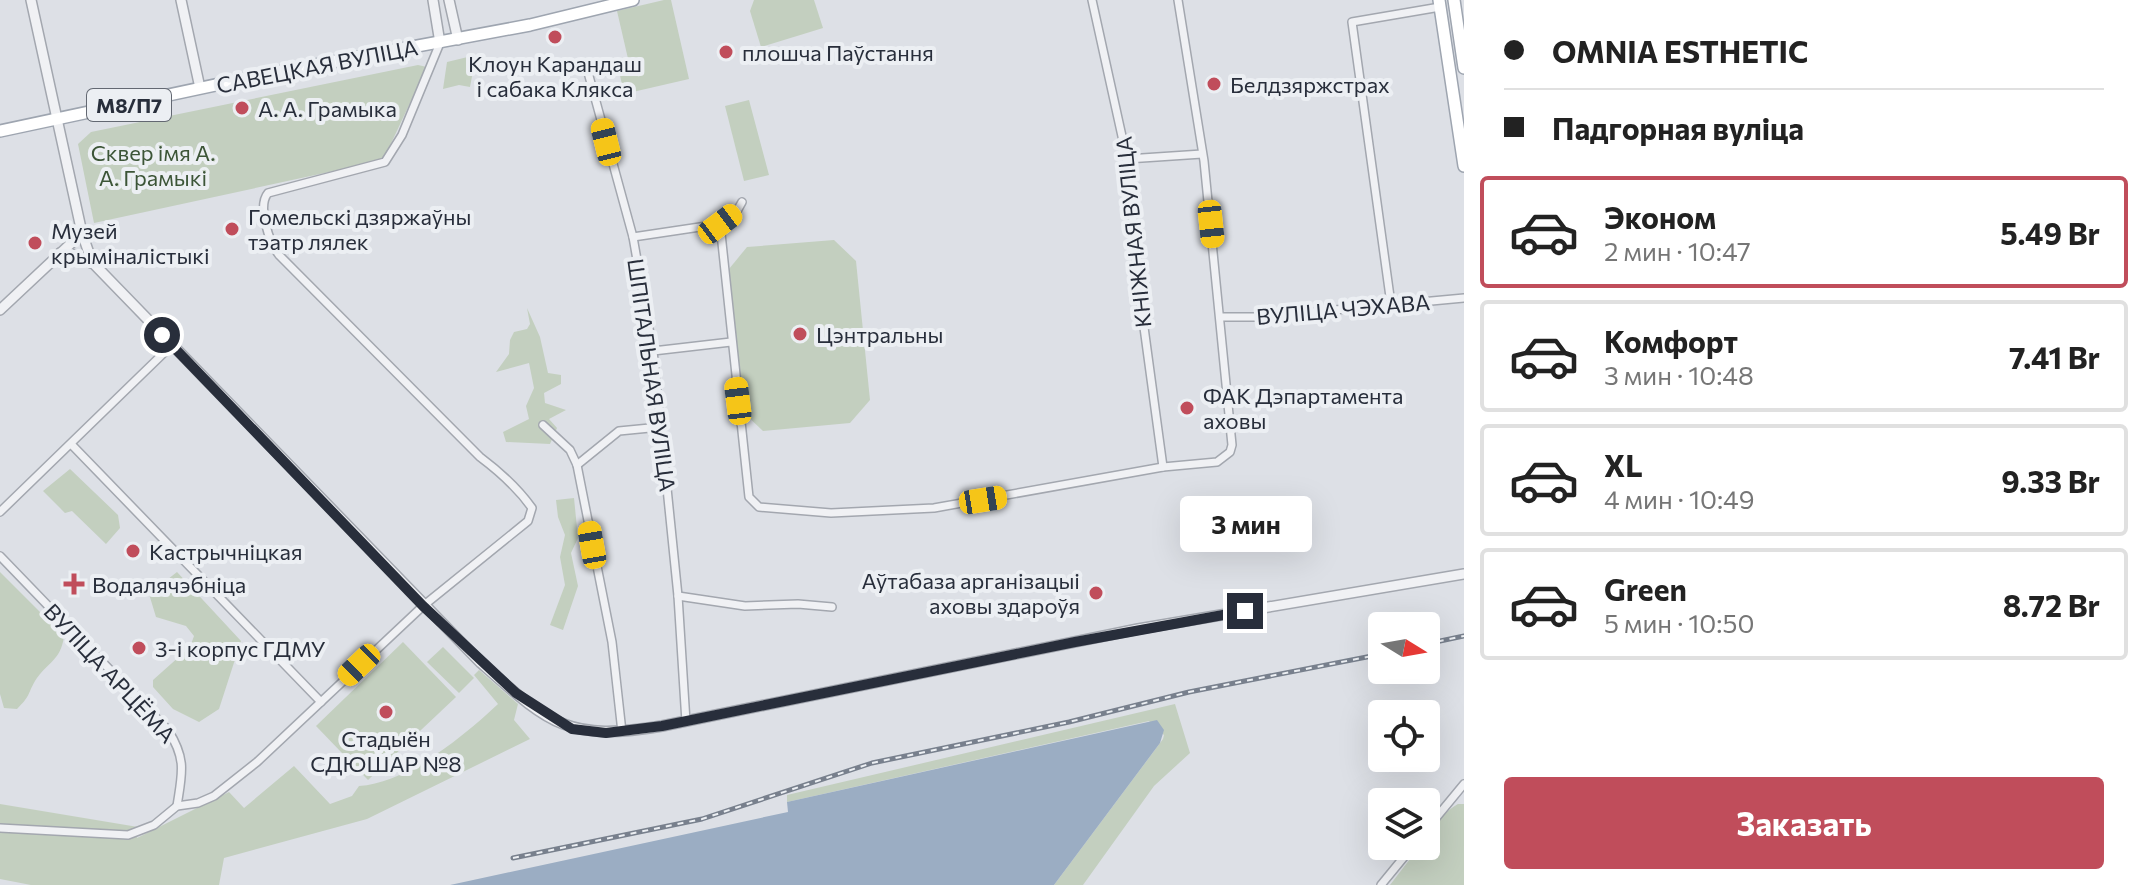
<!DOCTYPE html>
<html lang="ru">
<meta charset="utf-8">
<style>
body{margin:0;font-family:Commissioner,sans-serif;background:#f2f2f2;color:#222;height:100vh;display:flex;flex-direction:column;font-size:30px;white-space:nowrap}
*{box-sizing:border-box;margin:0}
p{font-size:26px;color:#767676}
.icon{flex:none;width:44px;height:44px;fill:none;stroke:currentColor;stroke-width:2;stroke-linecap:round;stroke-linejoin:round}
.map{position:relative;flex:1;overflow:hidden}
.drawer{display:flex;flex-direction:column;background:#fff;width:680px}
.drawer>*{flex:none}
.top-card{display:grid;align-content:center;height:176px;padding:0 40px;background:#fff}
.needle{width:52px;rotate:101deg}
.buttons{position:absolute;left:1368px;top:612px;display:grid;gap:16px}
.buttons a{display:grid;place-items:center;width:72px;height:72px;border-radius:8px;background:#fff;box-shadow:0 8px 32px #0002;font-size:40px}
.end{position:absolute;width:36px;height:36px;margin:-18px;border:10px solid #282e3b;background:#fff;box-shadow:0 0 0 4px #fff}
.from{border-radius:50%}
.bubble{position:absolute;height:56px;border-radius:8px;background:#fff;box-shadow:0 8px 32px #0002;font-size:26px;font-weight:700;line-height:56px;text-align:center}
.car{position:absolute;width:24px;height:48px;margin:-24px -12px;border-radius:10px;box-shadow:0 0 6px 2px #0007;background:linear-gradient(#f5c518 24%,#345 0 40%,#f5c518 0 76%,#345 0 86%,#f5c518 0)}
.top-card b{display:flex;align-items:center;gap:28px;height:76px;font-size:30px}
.top-card b+b{border-top:2px solid #e0e0e0}
.top-card i{width:20px;height:20px;background:#222}
ul{padding:0;list-style:none}
li{display:flex;align-items:center;gap:24px;height:112px;margin:0 16px 12px;padding:0 24px;border:4px solid #e0e0e0;border-radius:8px}
li div{flex:1}
li b{display:block;font-size:30px}
li em{font-style:normal;font-weight:700}
li.on{border-color:#c04d5b}
li>.icon{width:72px;height:72px;stroke-width:1.5}
.action{display:flex;gap:16px;margin-top:auto;padding:16px 40px}
.action a{flex:1;height:92px;border-radius:8px;background:#c04d5b;color:#fff;font-size:32px;font-weight:700;line-height:92px;text-align:center}
main{display:flex;flex:1;min-height:0}
.map>svg:first-child{display:block}
.green{fill:#c3cfbf}
.water{fill:#9badc3}
.lines{fill:none;stroke-linecap:round;stroke-linejoin:round}
.minor-casing{stroke:#a3a7af;stroke-width:10}
.tertiary-casing{stroke:#a3a7af;stroke-width:12}
.primary-casing{stroke:#9ea5b0;stroke-width:14}
.minor{stroke:#f0f1f4;stroke-width:7}
.tertiary{stroke:#f0f1f4;stroke-width:9}
.primary{stroke:#fff;stroke-width:11}
.rail-casing{stroke:#78808d;stroke-width:5}
.rail{stroke:#eceff3;stroke-width:2;stroke-dasharray:6;stroke-linecap:butt}
.route{stroke:#282e3b;stroke-width:10}
.poi-dot{fill:#c04d5b;stroke:#eceff3;stroke-width:3}
.labels{text-anchor:middle;dominant-baseline:central;stroke-width:8;stroke-linejoin:round;paint-order:stroke}
.shield{fill:#eceff3;stroke:#636872;stroke-width:2}
.shield-label{font-size:20px;font-weight:bold;fill:#282e3b}
.poi-label{font-size:22px;fill:#282e3b;stroke:#eceff3;text-anchor:start}
.street-label{font-size:22px;fill:#282e3b;stroke:#eceff3}
.park-label{font-size:22px;fill:#3c5537;stroke:#eceff3}
</style>
<main>
<div class="map">
<svg width="1464" height="885" viewBox="0 0 1464 885">
<rect width="100%" height="100%" fill="#dde0e6"/>
<g class="green">
<polygon points="664,0 671,0 689,79 624,94 618,66 629,63 617,11"/>
<polygon points="754,0 814,0 823,28 761,47 750,11"/>
<polygon points="476,55 470,87 459,85 443,89 447,62"/>
<polygon points="418,65 427,67 387,152 380,161 94,223 78,144 91,132"/>
<polygon points="749,100 769,175 744,181 725,106"/>
<polygon points="834,240 856,261 870,400 850,423 763,431 743,412 729,269 747,247"/>
<polygon points="527,308 540,337 548,373 561,375 561,384 544,393 545,403 566,410 549,419 557,428 550,444 506,442 503,432 529,419 526,406 534,388 529,363 496,372 509,354 510,340 514,332 527,329 530,324"/>
<polygon points="70,469 118,515 120,528 106,544 72,511 65,513 43,491"/>
<polygon points="574,498 578,538 571,553 578,586 563,630 550,625 565,585 560,557 565,535 558,517 556,500"/>
<path d="M0,572L64,636C61,661 47,662 35,681C27,695 31,695 17,709L4,708L0,694Z"/>
<polygon points="177,572 241,641 219,709 199,722 173,709 153,687 153,680 190,647 194,636 186,626 156,617 149,594"/>
<polygon points="403,642 456,697 368,780 316,726"/>
<polygon points="443,647 474,678 459,693 427,662"/>
<path d="M479,670L518,704L514,720L530,739L367,819L224,858L219,885H31L0,879V804L138,827L137,838L229,792L244,808L294,766L330,804L352,796L359,786C407,783 464,736 498,704L474,675Z"/>
<polygon points="1175,704 1190,753 1154,786 1083,885 1054,885 1163,739 1164,735 1149,721 787,802 787,795"/>
<path d="M1458,804H1464V885H1390L1420,846H1426C1426,832 1445,811 1458,804Z"/>
</g>
<polygon class="water" points="1157,720 1164,730 1160,743 1054,885 450,885 788,812 787,802"/>
<g class="lines">
<g class="minor-casing">
<g id="minor">
<polyline points="1092,0 1127,159 1140,298 1163,467"/>
<polyline points="586,65 633,237 653,351 678,596 686,722"/>
<polyline points="1127,159 1202,154"/>
<polyline points="720,224 749,497 759,507 831,513 934,508 1163,467 1217,462 1230,452 1232,445 1204,161 1178,0"/>
<polyline points="720,224 737,211 742,202"/>
<polyline points="633,237 720,224"/>
<polyline points="1391,304 1352,22 1440,7"/>
<polyline points="1221,317 1260,317 1464,298"/>
<polyline points="653,351 731,342"/>
<polyline points="543,425 570,450 577,465 612,642 622,732"/>
<polyline points="71,444 321,702"/>
<polyline points="577,465 619,431 660,427"/>
<polyline points="0,512 172,345"/>
<path d="M0,556L168,730C187,760 182,773 177,806"/>
<polyline points="678,596 745,606 798,604 832,607"/>
<path d="M0,828L128,835L154,825L177,806L198,803L214,796L257,762L423,606L528,521L532,508C517,487 500,472 480,457L279,255C269,242 257,206 268,193L385,162L402,135L440,43"/>
<polyline points="1426,830 1464,784"/>
<polyline points="1381,885 1413,846"/>
</g>
</g>
<g class="tertiary-casing">
<g id="tertiary">
<path d="M31,0L82,233L92,262L481,663C550,724 567,742 662,726L1138,629L1464,574"/>
<polyline points="181,0 200,88"/>
<polyline points="433,0 440,43"/>
<polyline points="449,0 458,40"/>
<polyline points="60,253 76,255 91,263"/>
<polyline points="0,310 82,233"/>
</g>
</g>
<g class="primary-casing">
<g id="primary">
<polyline points="1439,0 1464,166"/>
<polyline points="1454,0 1464,68"/>
<polyline points="0,131 262,75 530,25 633,0"/>
</g>
</g>
<use href="#minor" class="minor"/>
<use href="#tertiary" class="tertiary"/>
<use href="#primary" class="primary"/>
<g class="rail-casing">
<g id="rail">
<polyline points="1426,644 1464,636"/>
<polyline points="513,858 702,819 872,763 1069,722 1189,692 1382,654"/>
</g>
</g>
<use href="#rail" class="rail"/>
</g>
<g class="lines">
<polyline class="route" points="162,335 423,606 516,693 572,729 606,733 662,726 1075,642 1245,611"/>
</g>
<g class="poi-dot">
<circle cx="555" cy="37" r="8"/>
<circle cx="726" cy="52" r="8"/>
<circle cx="1214" cy="84" r="8"/>
<circle cx="242" cy="108" r="8"/>
<circle cx="232" cy="229" r="8"/>
<circle cx="35" cy="243" r="8"/>
<circle cx="800" cy="334" r="8"/>
<circle cx="1187" cy="408" r="8"/>
<circle cx="133" cy="551" r="8"/>
<path d="M70 572h8v8h8v8h-8v8h-8v-8h-8v-8h8z"/>
<circle cx="1096" cy="593" r="8"/>
<circle cx="139" cy="648" r="8"/>
<circle cx="386" cy="712" r="8"/>
</g>
<g class="labels">
<rect class="shield" x="87" y="89" width="84" height="32" rx="6"/>
<g class="shield-label">
<text x="129" y="105">М8/П7</text>
</g>
<g class="poi-label">
<text x="742" y="52">плошча Паўстання</text>
<text x="555" y="63" text-anchor="middle">Клоун Карандаш<tspan x="555" dy="25">і сабака Клякса</tspan></text>
<text x="1230" y="84">Белдзяржстрах</text>
<text x="258" y="108">А. А. Грамыка</text>
<text x="248" y="216">Гомельскі дзяржаўны<tspan x="248" dy="25">тэатр лялек</tspan></text>
<text x="51" y="230">Музей<tspan x="51" dy="25">крыміналістыкі</tspan></text>
<text x="816" y="334">Цэнтральны</text>
<text x="1203" y="395">ФАК Дэпартамента<tspan x="1203" dy="25">аховы</tspan></text>
<text x="149" y="551">Кастрычніцкая</text>
<text x="1080" y="580" text-anchor="end">Аўтабаза арганізацыі<tspan x="1080" dy="25">аховы здароўя</tspan></text>
<text x="92" y="584">Водалячэбніца</text>
<text x="155" y="648">3-і корпус ГДМУ</text>
<text x="386" y="738" text-anchor="middle">Стадыён<tspan x="386" dy="25">СДЮШАР №8</tspan></text>
</g>
<g class="street-label">
<text transform="translate(317 66) rotate(-11)">САВЕЦКАЯ ВУЛІЦА</text>
<text transform="translate(1133 232) rotate(-96)">КНІЖНАЯ ВУЛІЦА</text>
<text transform="translate(1343 309) rotate(-5)">ВУЛІЦА ЧЭХАВА</text>
<text transform="translate(652 375) rotate(82)">ШПІТАЛЬНАЯ ВУЛІЦА</text>
<text transform="translate(110 673) rotate(47)">ВУЛІЦА АРЦЁМА</text>
</g>
<g class="park-label">
<text x="153" y="152">Сквер імя А.<tspan x="153" dy="25">А. Грамыкі</tspan></text>
</g>
</g>
</svg>
<div class="buttons">
<a><svg class="needle" viewBox="-14 -14 28 28"><path d="M0-13l5 13h-10z" fill="#e53935"/><path d="M0 13l5-13h-10z" fill="#767676"/></svg></a>
<a><svg class="icon" aria-label="locate" viewBox="0 0 24 24"><circle cx="12" cy="12" r="6"/><path d="M12 2v4M12 18v4M2 12h4M18 12h4"/></svg></a>
<a><svg class="icon" aria-label="layers" viewBox="0 0 24 24"><path d="M12 4l9 5-9 5-9-5zM3 14l9 5 9-5"/></svg></a>
</div>
<i class="end from" style="left:162px;top:335px"></i>
<i class="end" style="left:1245px;top:611px"></i>
<div class="bubble" style="left:1180px;top:496px;width:132px">3 мин</div>
<i class="car" style="left:606px;top:142px;rotate:346deg"></i>
<i class="car" style="left:720px;top:224px;rotate:53deg"></i>
<i class="car" style="left:1211px;top:224px;rotate:174deg"></i>
<i class="car" style="left:738px;top:401px;rotate:353deg"></i>
<i class="car" style="left:983px;top:500px;rotate:81deg"></i>
<i class="car" style="left:592px;top:545px;rotate:350deg"></i>
<i class="car" style="left:359px;top:665px;rotate:226deg"></i>
</div>
<section class="drawer">
<div class="top-card">
<b><i class="from"></i>OMNIA ESTHETIC</b>
<b><i></i>Падгорная вуліца</b>
</div>
<ul>
<li class="on"><svg class="icon" aria-label="car" viewBox="0 0 24 24"><path d="M5 17H2v-5l4-1 3-4h7l3 4 3 1v5h-3M9 17h6M6 11h13"/><circle cx="7" cy="17" r="2"/><circle cx="17" cy="17" r="2"/></svg><div><b>Эконом</b><p>2 мин · 10:47</p></div><em>5.49 Br</em></li>
<li><svg class="icon" aria-label="car" viewBox="0 0 24 24"><path d="M5 17H2v-5l4-1 3-4h7l3 4 3 1v5h-3M9 17h6M6 11h13"/><circle cx="7" cy="17" r="2"/><circle cx="17" cy="17" r="2"/></svg><div><b>Комфорт</b><p>3 мин · 10:48</p></div><em>7.41 Br</em></li>
<li><svg class="icon" aria-label="car" viewBox="0 0 24 24"><path d="M5 17H2v-5l4-1 3-4h7l3 4 3 1v5h-3M9 17h6M6 11h13"/><circle cx="7" cy="17" r="2"/><circle cx="17" cy="17" r="2"/></svg><div><b>XL</b><p>4 мин · 10:49</p></div><em>9.33 Br</em></li>
<li><svg class="icon" aria-label="car" viewBox="0 0 24 24"><path d="M5 17H2v-5l4-1 3-4h7l3 4 3 1v5h-3M9 17h6M6 11h13"/><circle cx="7" cy="17" r="2"/><circle cx="17" cy="17" r="2"/></svg><div><b>Green</b><p>5 мин · 10:50</p></div><em>8.72 Br</em></li>
</ul>
<div class="action"><a>Заказать</a></div>
</section>
</main>
